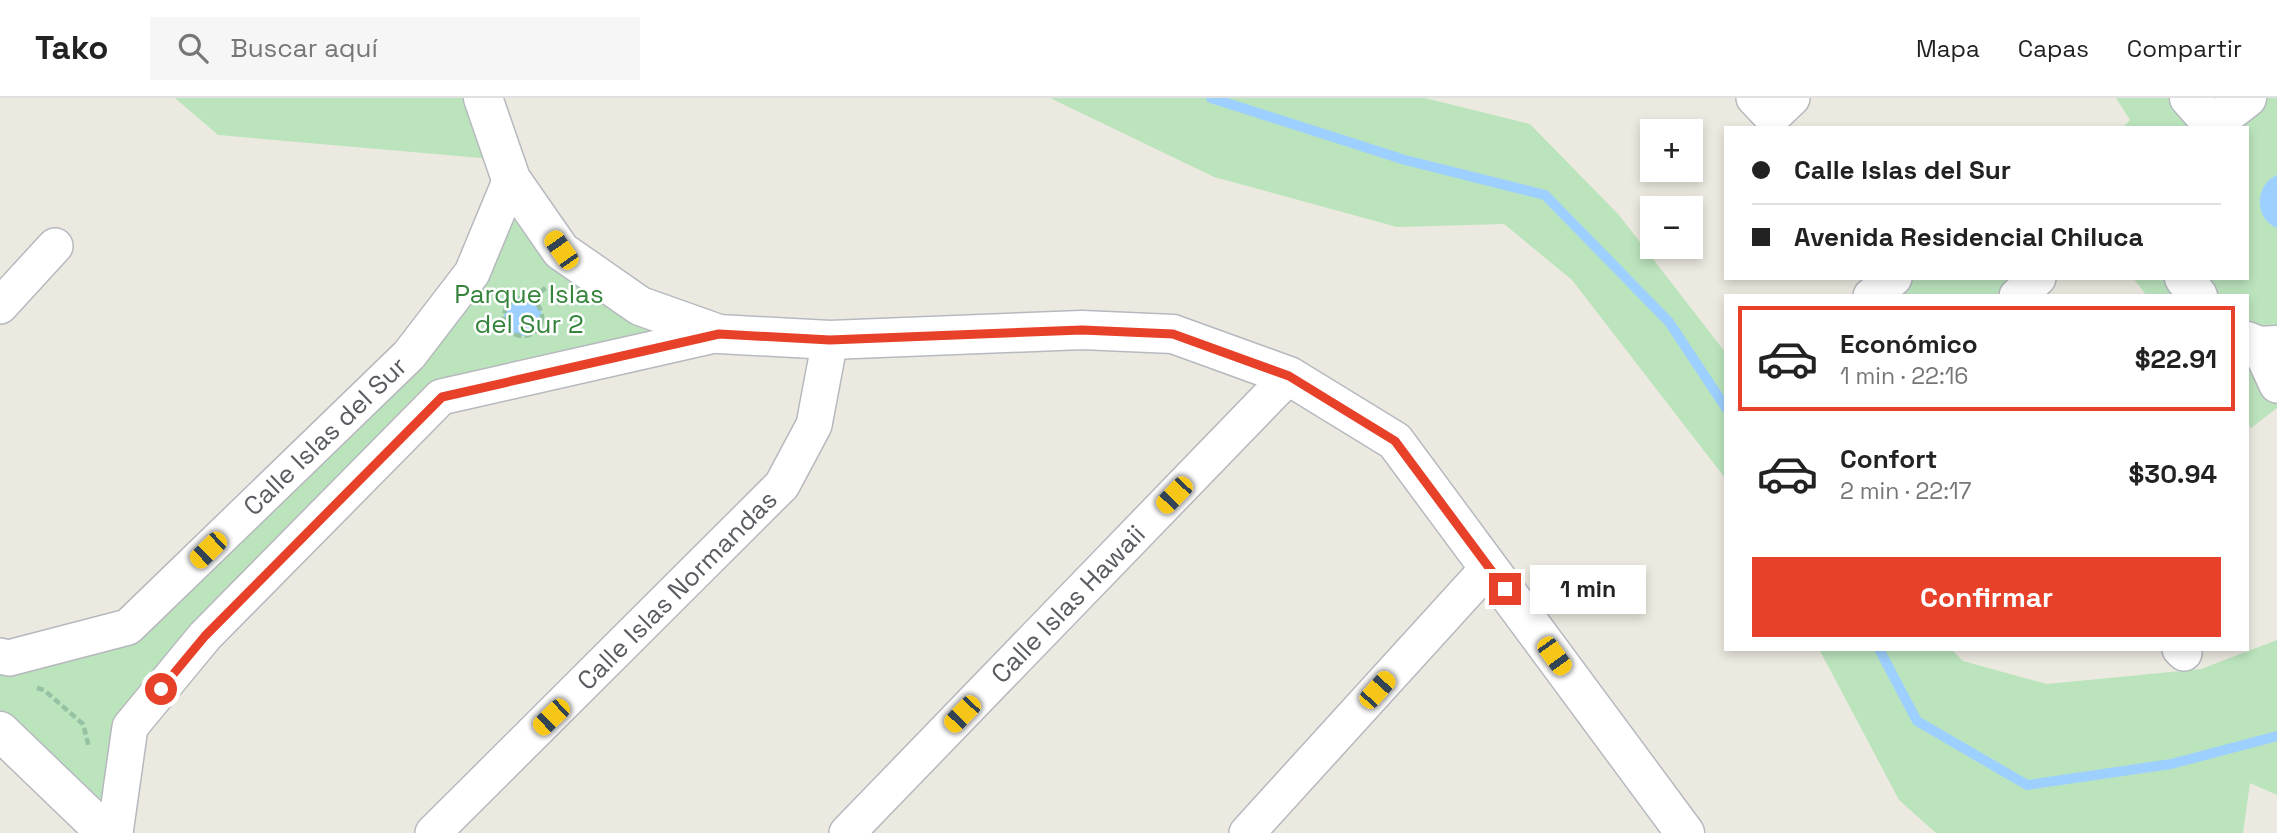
<!DOCTYPE html>
<html lang="es">
<meta charset="utf-8">
<style>
body{margin:0;font-family:"Space Grotesk",sans-serif;background:#f6f6f6;color:#222;height:100vh;display:flex;flex-direction:column;font-size:26px;white-space:nowrap}
*{box-sizing:border-box;margin:0}
p{font-size:23px;color:#767676}
.icon{flex:none;width:38px;height:38px;fill:none;stroke:currentColor;stroke-width:2;stroke-linecap:round;stroke-linejoin:round}
.map{position:relative;flex:1;overflow:hidden}
.details{position:absolute;left:1724px;top:196px;width:525px;height:357px;display:flex;flex-direction:column;background:#fff;border-radius:0px;box-shadow:0 4px 10px #0003}
.details>*{flex:none}
.banner{position:absolute;left:1724px;top:28px;width:525px;height:154px;border-radius:0px;box-shadow:0 4px 10px #0003;display:grid;align-content:center;height:154px;padding:0 28px;background:#fff}
.controls{position:absolute;left:1640px;top:21px;display:grid;gap:14px}
.controls a{display:grid;place-items:center;width:63px;height:63px;border-radius:0px;background:#fff;box-shadow:0 4px 10px #0003;font-size:35px}
.end{position:absolute;width:32px;height:32px;margin:-16px;border:9px solid #e7412a;background:#fff;box-shadow:0 0 0 4px #fff}
.from{border-radius:50%}
.bubble{position:absolute;height:49px;border-radius:0px;background:#fff;box-shadow:0 4px 10px #0003;font-size:23px;font-weight:700;line-height:49px;text-align:center}
.car{position:absolute;width:21px;height:42px;margin:-21px -10px;border-radius:9px;box-shadow:0 0 5px 2px #0007;background:linear-gradient(#f5c518 24%,#345 0 40%,#f5c518 0 76%,#345 0 86%,#f5c518 0)}
.banner b{display:flex;align-items:center;gap:24px;height:66px;font-size:26px}
.banner b+b{border-top:2px solid #e0e0e0}
.banner i{width:18px;height:18px;background:#222}
ul{padding:12px 0 0;list-style:none}
li{display:flex;align-items:center;gap:21px;height:105px;margin:0 14px 10px;padding:0 14px;border:4px solid transparent;border-radius:0px}
li div{flex:1}
li b{display:block;font-size:26px}
li em{font-style:normal;font-weight:700}
li.on{border-color:#e7412a}
li>.icon{width:63px;height:63px;stroke-width:1.5}
.button{display:flex;gap:14px;margin-top:auto;padding:14px 28px}
.button a{flex:1;height:80px;border-radius:0px;background:#e7412a;color:#fff;font-size:28px;font-weight:700;line-height:80px;text-align:center}
header{display:flex;align-items:center;gap:42px;box-sizing:border-box;height:98px;padding:0 35px;background:#fff;border-bottom:2px solid #e0e0e0}
header strong{font-size:33px}
nav{display:flex;gap:38px;margin-inline-start:auto;font-size:24px}
.search{width:490px;height:63px;background:#f6f6f6;display:flex;align-items:center;gap:18px;box-sizing:border-box;padding:0 24px;border-radius:0px;color:#767676;font-size:26px}
.map>svg:first-child{display:block}
.green{fill:#bbe4bd}
.water{fill:#9dd0fe}
.lines{fill:none;stroke-linecap:round;stroke-linejoin:round}
.stream{stroke:#9dd0fe;stroke-width:10}
.street-casing{stroke:#b6b8bd;stroke-width:38}
.secondary-casing{stroke:#b6b9bf;stroke-width:41}
.path{stroke:#94c2a3;stroke-width:4.5;stroke-dasharray:7 3.5;stroke-linecap:butt}
.street{stroke:#fff;stroke-width:35}
.secondary{stroke:#fff;stroke-width:38}
.route{stroke:#e7412a;stroke-width:9}
.labels{text-anchor:middle;dominant-baseline:central;stroke-width:5;stroke-linejoin:round;paint-order:stroke}
.park-label{font-size:26px;fill:#35843c;stroke:#fff}
.street-label{font-size:26px;fill:#595c61;stroke:#fff}
</style>
<header>
<strong>Tako</strong>
<div class="search"><svg class="icon" aria-label="search" viewBox="0 0 24 24"><circle cx="10" cy="10" r="6"/><path d="M15 15l6 6"/></svg>Buscar aquí</div>
<nav><a>Mapa</a><a>Capas</a><a>Compartir</a></nav>
</header>
<div class="map">
<svg width="2277" height="735" viewBox="0 0 2277 735">
<rect width="100%" height="100%" fill="#eceae0"/>
<g class="green">
<polygon points="175,0 483,0 504,62 218,37"/>
<polygon points="1050,0 1425,0 1530,26 1619,117 1725,254 1725,380 1572,182 1504,126 1397,129 1214,79"/>
<polygon points="2116,0 2277,0 2277,310 2251,330 2247,325 2247,198 2147,198 2133,180 2247,180 2247,30 2122,30 2130,22"/>
<polygon points="511,81 561,153 719,236 441,299 130,629 115,735 0,633 0,558 128,529 409,257"/>
<polygon points="1894,180 2038,180 2017,198 1900,198 1892,182"/>
<polygon points="2277,542 2277,697 2250,685 2243,735 1936,735 1899,702 1819,551 1951,551 1963,563 2047,586 2201,571"/>
</g>
<g class="water">
<path d="M2277,77V130C2254,121 2254,87 2277,77Z"/>
<circle cx="523" cy="219" r="19"/>
</g>
<g class="lines">
<g class="stream">
<polyline points="1211,0 1405,62 1545,97 1669,224 1726,310"/>
<polyline points="1879,551 1917,623 2027,687 2171,666 2277,638"/>
</g>
<g class="street-casing">
<g id="street">
<polyline points="1754,0 1772,19 1792,0"/>
<polyline points="1871,198 1894,180"/>
<polyline points="2017,198 2038,180"/>
<polyline points="0,208 55,148"/>
<polyline points="2259,248 2277,287"/>
<polyline points="2180,551 2184,555"/>
<polyline points="0,558 9,560 128,529 409,257 472,175 511,81"/>
<polyline points="115,735 130,629 205,538 441,299 719,236"/>
<polyline points="433,735 782,387 814,327 830,242"/>
<polyline points="847,735 1289,278"/>
<polyline points="1247,735 1489,469"/>
</g>
</g>
<g class="secondary-casing">
<g id="secondary">
<polyline points="483,0 511,81 561,153 640,208 719,236 830,242 1082,232 1173,236 1289,278 1395,343 1685,735"/>
<polyline points="2189,0 2212,26"/>
<polyline points="2208,30 2247,0"/>
<polyline points="2184,180 2198,198"/>
<polyline points="2247,243 2259,248 2277,247"/>
<polyline points="0,633 106,735"/>
</g>
</g>
<g class="path">
<circle cx="523" cy="219" r="19"/>
<polyline points="533,202 547,188"/>
<polyline points="37,590 44,592 83,626 89,649"/>
</g>
<use href="#street" class="street"/>
<use href="#secondary" class="secondary"/>
</g>
<g class="lines">
<polyline class="route" points="161,591 205,538 442,299 719,236 830,242 1082,232 1173,236 1289,278 1395,343 1505,491"/>
</g>
<g class="labels">
<g class="park-label">
<text x="529" y="196">Parque Islas<tspan x="529" dy="30">del Sur 2</tspan></text>
</g>
<g class="street-label">
<text transform="translate(325 338) rotate(-44)">Calle Islas del Sur</text>
<text transform="translate(677 492) rotate(-45)">Calle Islas Normandas</text>
<text transform="translate(1068 506) rotate(-46)">Calle Islas Hawaii</text>
</g>
</g>
</svg>
<div class="controls">
<a>+</a>
<a>−</a>
</div>
<i class="end from" style="left:161px;top:591px"></i>
<i class="end" style="left:1505px;top:491px"></i>
<div class="bubble" style="left:1530px;top:467px;width:116px">1 min</div>
<i class="car" style="left:561px;top:152px;rotate:325deg"></i>
<i class="car" style="left:1174px;top:397px;rotate:224deg"></i>
<i class="car" style="left:208px;top:452px;rotate:226deg"></i>
<i class="car" style="left:1554px;top:558px;rotate:144deg"></i>
<i class="car" style="left:1377px;top:592px;rotate:42deg"></i>
<i class="car" style="left:962px;top:616px;rotate:224deg"></i>
<i class="car" style="left:551px;top:619px;rotate:226deg"></i>
<div class="banner">
<b><i class="from"></i>Calle Islas del Sur</b>
<b><i></i>Avenida Residencial Chiluca</b>
</div>
<section class="details">
<ul>
<li class="on"><svg class="icon" aria-label="car" viewBox="0 0 24 24"><path d="M5 17H2v-5l4-1 3-4h7l3 4 3 1v5h-3M9 17h6M6 11h13"/><circle cx="7" cy="17" r="2"/><circle cx="17" cy="17" r="2"/></svg><div><b>Económico</b><p>1 min · 22:16</p></div><em>$22.91</em></li>
<li><svg class="icon" aria-label="car" viewBox="0 0 24 24"><path d="M5 17H2v-5l4-1 3-4h7l3 4 3 1v5h-3M9 17h6M6 11h13"/><circle cx="7" cy="17" r="2"/><circle cx="17" cy="17" r="2"/></svg><div><b>Confort</b><p>2 min · 22:17</p></div><em>$30.94</em></li>
</ul>
<div class="button"><a>Confirmar</a></div>
</section>
</div>
